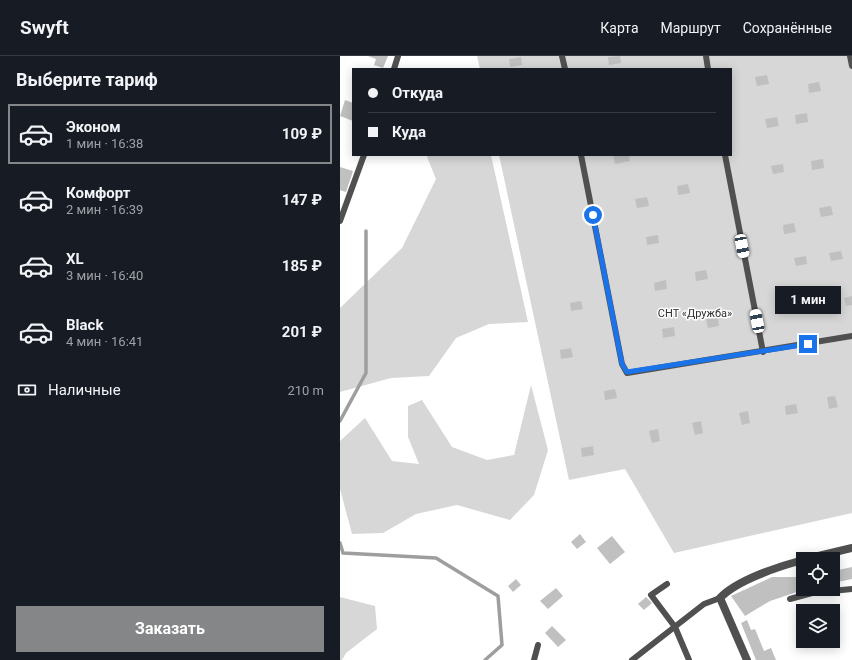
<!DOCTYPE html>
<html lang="ru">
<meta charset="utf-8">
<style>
body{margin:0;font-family:Roboto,sans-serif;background:#20242c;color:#f1f3f6;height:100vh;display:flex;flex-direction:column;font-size:15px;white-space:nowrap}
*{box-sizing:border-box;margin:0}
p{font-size:13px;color:#9ea1a6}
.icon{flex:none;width:22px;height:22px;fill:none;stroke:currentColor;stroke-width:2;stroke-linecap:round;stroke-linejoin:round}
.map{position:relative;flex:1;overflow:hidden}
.drawer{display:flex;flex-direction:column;background:#171b24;width:340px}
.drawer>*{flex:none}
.banner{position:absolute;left:12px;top:12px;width:380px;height:88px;border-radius:0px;box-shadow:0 2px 10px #0003;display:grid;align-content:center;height:88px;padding:0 16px;background:#171b24}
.controls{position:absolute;left:456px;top:496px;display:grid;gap:8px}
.controls a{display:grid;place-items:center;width:44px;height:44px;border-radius:0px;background:#171b24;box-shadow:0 2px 10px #0003;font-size:20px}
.end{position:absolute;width:18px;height:18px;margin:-9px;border:5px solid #1a73e8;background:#fff;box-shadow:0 0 0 2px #fff}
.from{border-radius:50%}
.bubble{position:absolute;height:28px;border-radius:0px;background:#171b24;box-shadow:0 2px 10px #0003;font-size:13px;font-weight:700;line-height:28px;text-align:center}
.car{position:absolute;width:12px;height:24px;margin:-12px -6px;border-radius:5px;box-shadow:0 0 3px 1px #0007;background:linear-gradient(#fff 24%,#345 0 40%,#fff 0 76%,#345 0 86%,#fff 0)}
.banner b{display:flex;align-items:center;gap:14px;height:38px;font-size:15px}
.banner b+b{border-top:1px solid #363941}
.banner i{width:10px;height:10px;background:#f1f3f6}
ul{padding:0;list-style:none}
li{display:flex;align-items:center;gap:12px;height:60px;margin:0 8px 6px;padding:0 8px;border:2px solid transparent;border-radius:0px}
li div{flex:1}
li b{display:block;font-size:15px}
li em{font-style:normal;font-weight:700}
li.current{border-color:#858687}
li>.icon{width:36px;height:36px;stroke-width:1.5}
h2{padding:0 16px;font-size:18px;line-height:48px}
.pay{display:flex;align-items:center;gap:10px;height:44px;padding:0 16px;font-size:15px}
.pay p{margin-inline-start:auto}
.action{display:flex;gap:8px;margin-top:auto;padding:8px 16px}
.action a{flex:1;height:46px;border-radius:0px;background:#858687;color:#fff;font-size:16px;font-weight:700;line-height:46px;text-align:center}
header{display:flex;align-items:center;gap:24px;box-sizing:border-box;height:56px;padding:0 20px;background:#171b24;border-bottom:1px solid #363941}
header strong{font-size:19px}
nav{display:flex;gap:22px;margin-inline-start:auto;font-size:14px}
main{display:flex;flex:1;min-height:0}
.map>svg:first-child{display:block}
.green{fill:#d7d7d7}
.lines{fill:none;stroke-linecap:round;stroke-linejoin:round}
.stream{stroke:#9e9e9e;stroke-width:3.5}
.building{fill:#c0c0c0}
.service{stroke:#505050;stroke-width:6}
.minor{stroke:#505050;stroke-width:8}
.route{stroke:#1a73e8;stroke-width:5}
.labels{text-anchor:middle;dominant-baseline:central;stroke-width:3;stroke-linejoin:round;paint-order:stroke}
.park-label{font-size:11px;fill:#2e2e2e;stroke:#fff}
</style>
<header>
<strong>Swyft</strong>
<nav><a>Карта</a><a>Маршрут</a><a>Сохранённые</a></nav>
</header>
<main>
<section class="drawer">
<h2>Выберите тариф</h2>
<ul>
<li class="current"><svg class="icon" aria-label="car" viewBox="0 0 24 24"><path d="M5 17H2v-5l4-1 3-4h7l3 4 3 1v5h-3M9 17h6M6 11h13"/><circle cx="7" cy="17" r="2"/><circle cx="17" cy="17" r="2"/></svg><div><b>Эконом</b><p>1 мин · 16:38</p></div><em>109 ₽</em></li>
<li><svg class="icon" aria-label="car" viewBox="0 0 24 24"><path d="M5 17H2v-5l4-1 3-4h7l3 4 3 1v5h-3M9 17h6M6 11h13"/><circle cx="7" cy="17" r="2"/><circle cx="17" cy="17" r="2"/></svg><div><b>Комфорт</b><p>2 мин · 16:39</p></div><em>147 ₽</em></li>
<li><svg class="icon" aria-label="car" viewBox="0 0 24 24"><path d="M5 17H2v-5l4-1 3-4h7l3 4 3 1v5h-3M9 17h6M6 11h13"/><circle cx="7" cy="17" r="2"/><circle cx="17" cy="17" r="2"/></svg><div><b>XL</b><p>3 мин · 16:40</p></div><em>185 ₽</em></li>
<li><svg class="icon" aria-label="car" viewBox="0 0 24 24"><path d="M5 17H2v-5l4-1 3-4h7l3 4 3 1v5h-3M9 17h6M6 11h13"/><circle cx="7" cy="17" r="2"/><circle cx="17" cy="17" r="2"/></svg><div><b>Black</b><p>4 мин · 16:41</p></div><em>201 ₽</em></li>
</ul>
<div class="pay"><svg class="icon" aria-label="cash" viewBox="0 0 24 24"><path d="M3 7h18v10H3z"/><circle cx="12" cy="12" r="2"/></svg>Наличные<p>210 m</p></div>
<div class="action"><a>Заказать</a></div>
</section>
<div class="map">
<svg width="512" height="604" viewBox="0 0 512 604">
<rect width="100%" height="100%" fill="#fff"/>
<g class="green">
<polygon points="137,0 512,0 512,457 334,497 285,413 229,424 159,99 391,99 391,13 140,13"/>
<polygon points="88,99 151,99 188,266 149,268 116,282 89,320 51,322 0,336 0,252 62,192 96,123 87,101"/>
<polygon points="191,329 208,394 194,439 170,464 117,449 76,458 43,477 12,478 0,433 0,385 25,362 52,405 79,408 68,381 68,350 82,344 112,391 147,404 174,399"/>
<polygon points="0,541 35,550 37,573 6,597 2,604 0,604"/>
</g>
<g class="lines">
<g class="stream">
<polyline points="0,365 26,317 26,175"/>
<polyline points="0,487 3,497 96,502 158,540 162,589 145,604"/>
</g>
</g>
<g class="building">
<polygon points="28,0 48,0 43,12 34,9 36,3"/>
<polygon points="280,0 281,7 269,9 268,1"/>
<polygon points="181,1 182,9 170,11 169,3"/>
<polygon points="427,19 429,28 417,30 415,21"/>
<polygon points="479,26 481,35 469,37 468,28"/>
<polygon points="5,44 13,47 13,65 0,60"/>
<polygon points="467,57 468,66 456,68 455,59"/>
<polygon points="437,61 439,70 427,72 425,63"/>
<polygon points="273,99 289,99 290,105 275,108"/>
<polygon points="483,103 484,112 472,114 471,105"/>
<polygon points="443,108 444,116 433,118 431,110"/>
<polygon points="0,111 13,115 6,136 0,134"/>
<polygon points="348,128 350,137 338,139 337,130"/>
<polygon points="307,141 309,150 297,152 295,143"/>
<polygon points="491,150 493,159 481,161 479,152"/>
<polygon points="454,167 456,176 444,178 443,169"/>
<polygon points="318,179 319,187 307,189 306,181"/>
<polygon points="501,195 503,203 491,205 489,197"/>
<polygon points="466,200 467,208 456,210 454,202"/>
<polygon points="366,214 368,223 356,225 355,216"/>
<polygon points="326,224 327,233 315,235 314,227"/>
<polygon points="512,240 512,249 506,250 504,242"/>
<polygon points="241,245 243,253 231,255 230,247"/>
<polygon points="476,246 478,255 466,257 464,248"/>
<polygon points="378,261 379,270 368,272 366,263"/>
<polygon points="334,271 335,280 323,282 322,273"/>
<polygon points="231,292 233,301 221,303 220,294"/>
<polygon points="275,333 277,342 265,344 264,335"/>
<polygon points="495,340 498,351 489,353 487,341"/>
<polygon points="456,348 458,357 446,359 445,350"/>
<polygon points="408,355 410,367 402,369 399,357"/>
<polygon points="361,365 363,377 355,379 352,367"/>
<polygon points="318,373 320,385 312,387 309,375"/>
<polygon points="253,390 254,399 242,401 241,392"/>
<polygon points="240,478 246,486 237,493 231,486"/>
<polygon points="272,480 285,496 270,508 257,492"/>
<polygon points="512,511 512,523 493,527 493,515"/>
<polygon points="432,521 463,521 463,534 430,545 405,560 391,540"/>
<polygon points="176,523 181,529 173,536 168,530"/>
<polygon points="216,532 223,540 208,553 200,545"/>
<polygon points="306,541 312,547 304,554 298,548"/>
<polygon points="407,564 411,574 415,573 424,595 431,592 436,604 416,604 401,567"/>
<polygon points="212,570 226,584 218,591 205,577"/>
</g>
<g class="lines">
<g class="service">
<polyline points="222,0 225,13"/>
<polyline points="366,0 368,13"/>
<polyline points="510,0 512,10"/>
<polyline points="54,13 58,0"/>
<polyline points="241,99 282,308 287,317 512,280"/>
<polyline points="385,99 423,296"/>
<polyline points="0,165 24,99"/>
<polyline points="327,528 311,539 335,571 349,604"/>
<polyline points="450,543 472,537 512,533"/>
<polyline points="194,604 198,589"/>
<polyline points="292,604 364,548 380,542"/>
</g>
<g class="minor">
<polyline points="466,503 512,492"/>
<path d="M407,604L380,542C397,524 440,510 463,504"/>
</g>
</g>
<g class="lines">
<polyline class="route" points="253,159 282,308 287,316 468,288"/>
</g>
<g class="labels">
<g class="park-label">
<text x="355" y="257">СНТ «Дружба»</text>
</g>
</g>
</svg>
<div class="controls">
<a><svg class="icon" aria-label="locate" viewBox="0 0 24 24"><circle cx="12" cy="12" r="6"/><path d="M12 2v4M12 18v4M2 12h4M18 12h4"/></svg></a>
<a><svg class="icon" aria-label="layers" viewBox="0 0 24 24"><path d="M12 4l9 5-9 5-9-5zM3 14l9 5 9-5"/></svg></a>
</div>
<i class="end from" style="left:253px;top:159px"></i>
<i class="end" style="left:468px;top:288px"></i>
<div class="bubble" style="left:435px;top:230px;width:66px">1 мин</div>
<i class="car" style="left:402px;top:190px;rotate:169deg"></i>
<i class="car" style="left:417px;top:265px;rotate:349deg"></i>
<div class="banner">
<b><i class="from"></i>Откуда</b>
<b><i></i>Куда</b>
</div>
</div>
</main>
